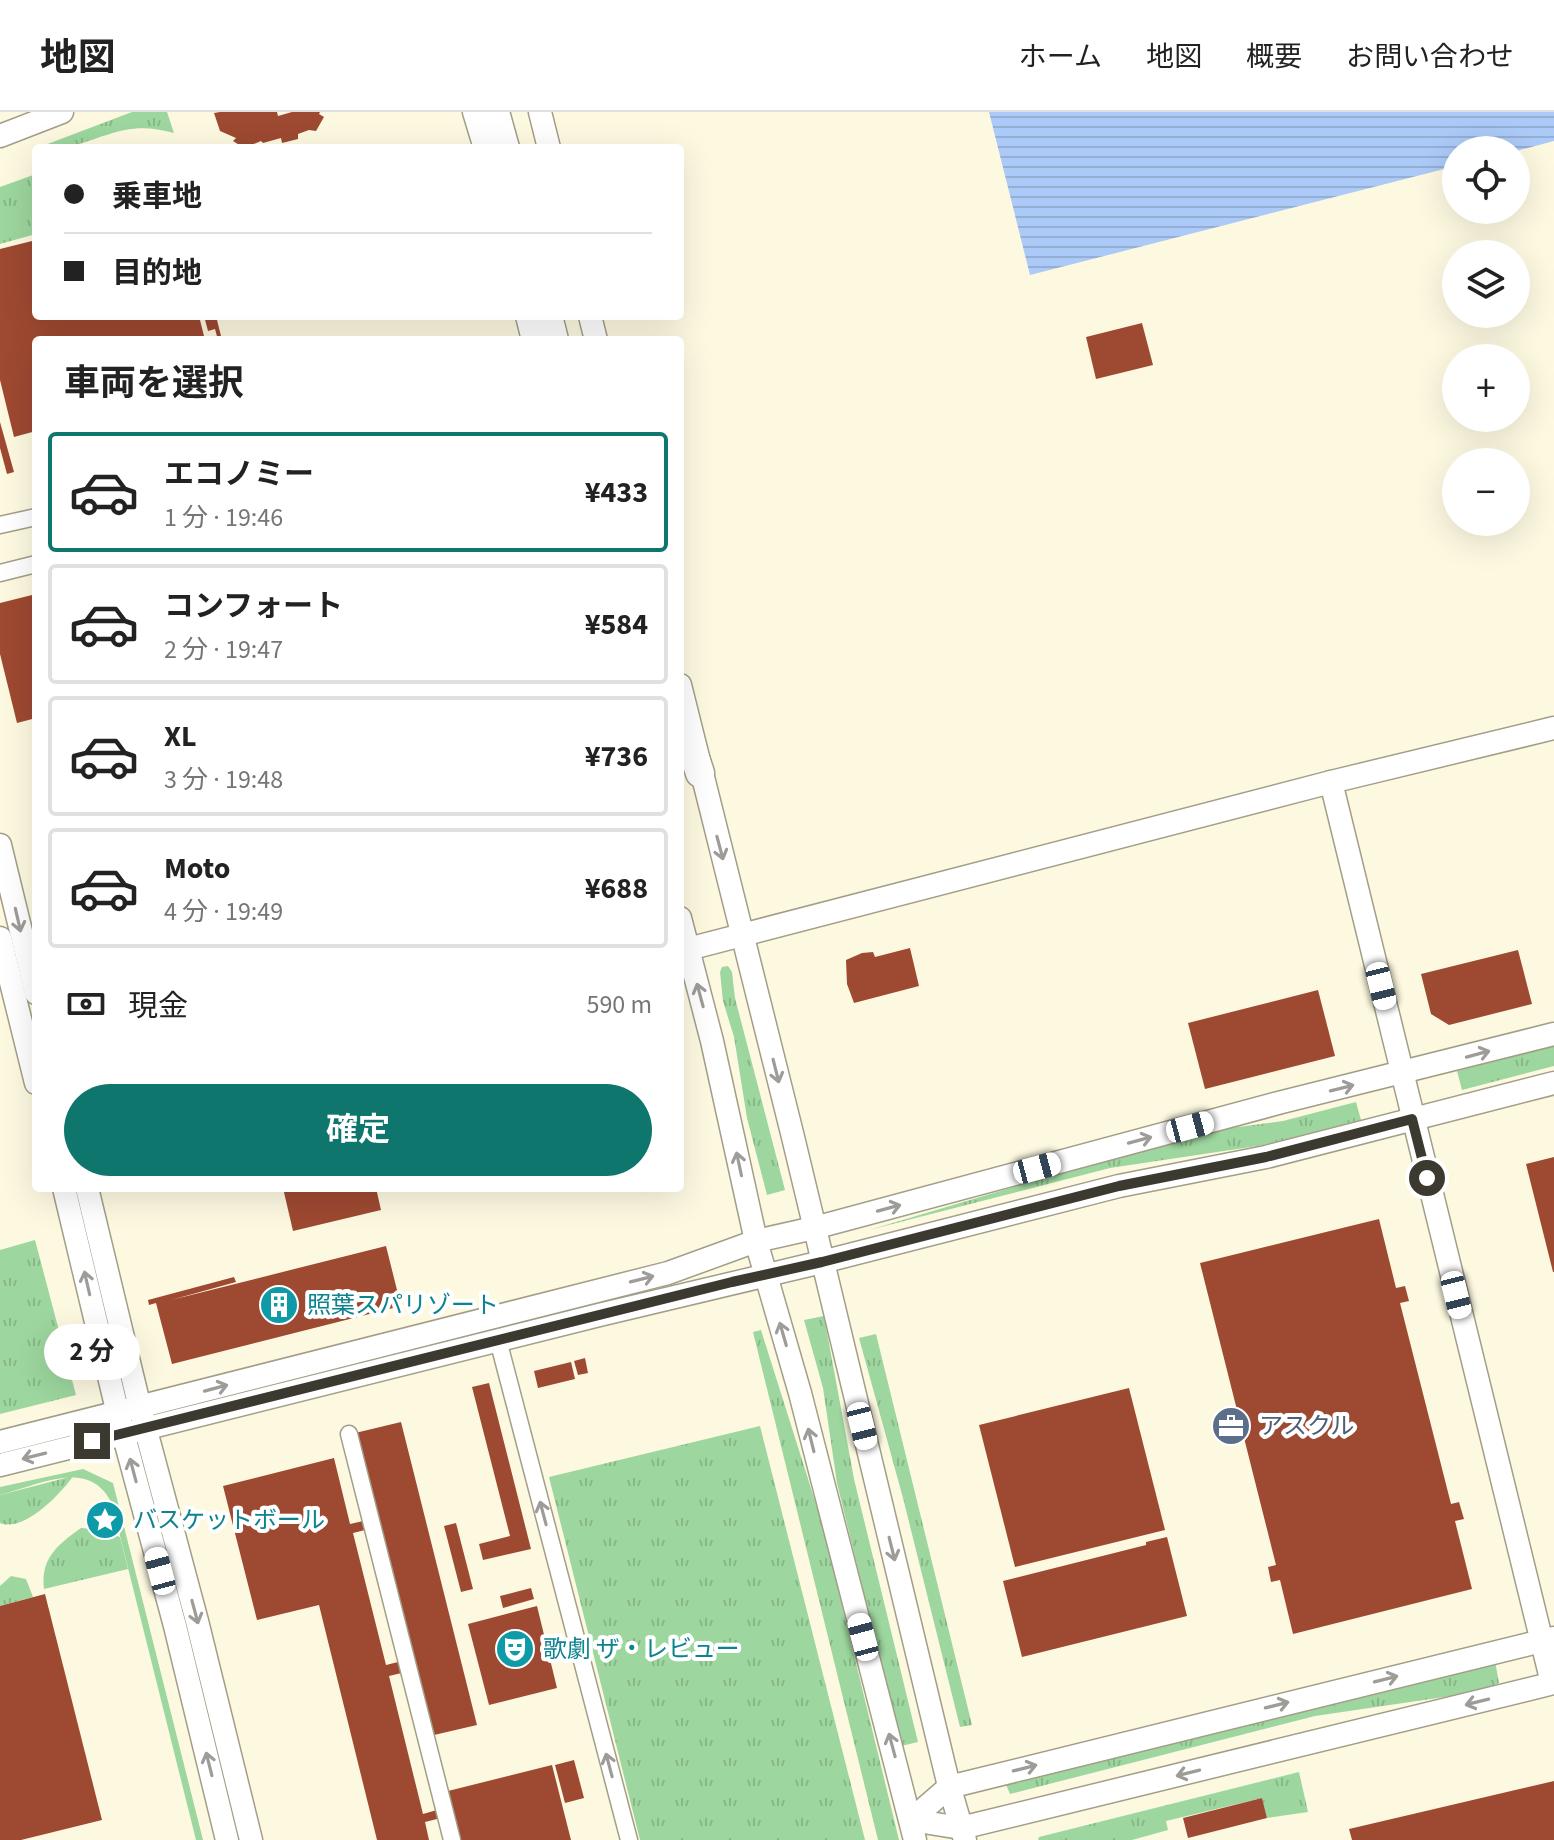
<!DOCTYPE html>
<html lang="ja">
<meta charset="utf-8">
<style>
body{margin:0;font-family:"Source Sans 3","Noto Sans JP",sans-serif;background:#f6f6f6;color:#222;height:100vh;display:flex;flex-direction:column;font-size:30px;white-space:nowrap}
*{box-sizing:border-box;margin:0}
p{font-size:26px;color:#767676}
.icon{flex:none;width:44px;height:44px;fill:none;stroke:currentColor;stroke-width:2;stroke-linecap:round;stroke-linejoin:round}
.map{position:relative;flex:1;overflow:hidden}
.drawer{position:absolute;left:32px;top:224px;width:652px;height:856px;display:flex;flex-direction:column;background:#fff;border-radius:8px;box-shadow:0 8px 32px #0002}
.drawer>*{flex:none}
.top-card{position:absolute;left:32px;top:32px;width:652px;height:176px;border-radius:8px;box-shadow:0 8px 32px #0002;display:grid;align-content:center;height:176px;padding:0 32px;background:#fff}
.tools{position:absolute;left:1442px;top:24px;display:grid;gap:16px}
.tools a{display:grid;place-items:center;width:88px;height:88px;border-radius:50%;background:#fff;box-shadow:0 8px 32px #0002;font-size:40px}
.end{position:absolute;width:36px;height:36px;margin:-18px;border:10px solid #3b3930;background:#fff;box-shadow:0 0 0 4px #fff}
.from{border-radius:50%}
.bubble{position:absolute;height:56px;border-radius:28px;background:#fff;box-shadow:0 8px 32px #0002;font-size:26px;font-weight:700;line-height:56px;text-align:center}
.car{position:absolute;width:24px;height:48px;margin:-24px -12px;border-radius:10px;box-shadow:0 0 6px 2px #0007;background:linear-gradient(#fff 24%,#345 0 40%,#fff 0 76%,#345 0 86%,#fff 0)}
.top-card b{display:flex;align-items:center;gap:28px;height:76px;font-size:30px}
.top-card b+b{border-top:2px solid #e0e0e0}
.top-card i{width:20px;height:20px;background:#222}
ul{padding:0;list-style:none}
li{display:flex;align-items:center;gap:24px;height:120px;margin:0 16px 12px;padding:0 16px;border:4px solid #e0e0e0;border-radius:8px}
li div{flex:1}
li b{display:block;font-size:30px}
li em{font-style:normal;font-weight:700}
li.on{border-color:#0f766e}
li>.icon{width:72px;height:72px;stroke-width:1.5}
h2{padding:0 32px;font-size:36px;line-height:96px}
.pay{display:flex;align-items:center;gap:20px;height:88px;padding:0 32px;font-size:30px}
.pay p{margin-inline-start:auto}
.button{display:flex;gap:16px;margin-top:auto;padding:16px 32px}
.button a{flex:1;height:92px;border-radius:48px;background:#0f766e;color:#fff;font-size:32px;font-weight:700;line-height:92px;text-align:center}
header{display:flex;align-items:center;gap:48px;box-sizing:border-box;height:112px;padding:0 40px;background:#fff;border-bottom:2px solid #e0e0e0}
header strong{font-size:38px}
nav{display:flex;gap:44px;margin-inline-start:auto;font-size:28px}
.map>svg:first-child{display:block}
.grass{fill:url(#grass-tufts)}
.garden{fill:#9dd69e}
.water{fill:url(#water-rules)}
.building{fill:#9e4931;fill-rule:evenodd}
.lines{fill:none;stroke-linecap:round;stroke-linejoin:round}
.street-casing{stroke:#a29e88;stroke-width:19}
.secondary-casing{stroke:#a29e88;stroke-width:25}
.highway-casing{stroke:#a29e88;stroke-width:31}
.street{stroke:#fff;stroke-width:16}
.secondary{stroke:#fff;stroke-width:22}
.highway{stroke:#fff;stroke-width:28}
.oneway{stroke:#9d9c98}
.route{stroke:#3b3930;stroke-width:10}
.labels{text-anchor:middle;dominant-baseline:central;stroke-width:8;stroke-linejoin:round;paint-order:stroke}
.culture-label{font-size:24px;fill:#0d838f;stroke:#fff;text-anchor:start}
.service-label{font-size:24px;fill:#4e5e75;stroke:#fff;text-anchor:start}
</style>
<header>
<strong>地図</strong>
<nav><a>ホーム</a><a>地図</a><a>概要</a><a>お問い合わせ</a></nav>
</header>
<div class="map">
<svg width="1554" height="1728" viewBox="0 0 1554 1728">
<defs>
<pattern id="grass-tufts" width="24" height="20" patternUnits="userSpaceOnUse" patternTransform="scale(2)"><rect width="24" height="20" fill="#9dd69e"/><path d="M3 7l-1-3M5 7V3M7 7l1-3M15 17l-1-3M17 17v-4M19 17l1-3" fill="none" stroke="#88b888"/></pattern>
<pattern id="water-rules" width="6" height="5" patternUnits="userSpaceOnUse" patternTransform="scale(2)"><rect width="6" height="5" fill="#accaf7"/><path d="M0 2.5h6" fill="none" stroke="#95aed4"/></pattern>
</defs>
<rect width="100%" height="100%" fill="#fdf9e1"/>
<g class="grass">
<path d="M132,0H167L174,21C130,8 109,24 69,35C59,38 47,36 37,36Z"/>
<polygon points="36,62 36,122 0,132 0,75"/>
<polygon points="728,854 732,860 735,886 785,1078 767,1083 747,1006 734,925 723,889 720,860 722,855"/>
<polygon points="1554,934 1554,954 1462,978 1457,959"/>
<polygon points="1356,990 1361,1008 1264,1033 1110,1056 869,1118 1108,1047 1223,1017 1283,1009"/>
<polygon points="35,1128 76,1283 0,1302 0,1138"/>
<polygon points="824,1204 854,1367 918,1630 901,1634 837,1371 823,1276 804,1208"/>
<polygon points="761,1218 822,1411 899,1728 878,1728 753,1220"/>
<polygon points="876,1222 972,1613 960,1615 903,1386 859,1226"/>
<polygon points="760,1314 865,1728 640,1728 549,1365"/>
<path d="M73,1364C61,1382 23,1421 0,1411V1383Z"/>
<path d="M81,1416C87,1416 114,1422 120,1425L128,1457L44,1477C40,1447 57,1433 81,1416Z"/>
<polygon points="11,1464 26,1467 33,1485 0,1494 0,1474"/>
<polygon points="1495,1549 1499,1571 1478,1580 1315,1604 1010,1682 1005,1670"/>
<polygon points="1299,1660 1308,1700 1267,1706 1262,1686 1166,1709 1168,1718 1132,1728 1038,1728 1039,1725"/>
</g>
<path class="garden" d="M83,1357L113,1371L203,1728H196L112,1392C90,1345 39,1373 0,1383V1375Z"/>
<polygon class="water" points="989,0 1554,0 1554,29 1516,39 1456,38 1456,54 1030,163"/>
<g class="building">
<polygon points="220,0 277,0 278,4 292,0 320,0 319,2 324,5 316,19 309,18 298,22 298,27 282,31 281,26 263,31 261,29 244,36 233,29 236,26 220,19 214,1"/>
<polygon points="36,128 36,204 199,204 205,228 36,228 36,319 14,325 0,268 0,137"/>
<polygon points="204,204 216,204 222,228 218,228 215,217 208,219"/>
<polygon points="1142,211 1153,253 1096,267 1086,225"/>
<polygon points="0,310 14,360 7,362 0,336"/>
<polygon points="36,482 36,606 17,611 0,542 0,491"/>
<polygon points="910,836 919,874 854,891 847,872 846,848 862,841 873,840 875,845"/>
<polygon points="1518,838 1532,892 1449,913 1431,902 1421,862"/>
<polygon points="1318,878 1335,944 1205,977 1188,911"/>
<polygon points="1554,1045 1554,1160 1553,1160 1526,1052"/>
<polygon points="283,1076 376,1076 381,1098 293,1119"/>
<polygon points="1379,1107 1396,1176 1405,1174 1409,1189 1400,1191 1451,1392 1459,1390 1464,1407 1455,1409 1472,1477 1293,1522 1280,1468 1271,1470 1268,1455 1276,1453 1200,1151"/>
<polygon points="386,1134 401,1194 172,1252 156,1191 149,1193 148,1188 234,1165 236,1170 171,1188"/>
<polygon points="585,1246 588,1261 578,1263 574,1249"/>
<polygon points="571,1250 575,1267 538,1276 534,1259"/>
<polygon points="489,1271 531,1437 483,1448 479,1432 510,1424 472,1275"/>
<polygon points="1129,1276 1165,1418 1015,1455 979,1313"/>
<path d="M401,1310L477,1613L434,1623L448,1679L552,1653L571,1728H450L445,1705L425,1710L429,1728H377L319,1493L257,1508L223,1374L334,1346L350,1412L372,1407L351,1322ZM373,1416L406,1548L386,1553L353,1421ZM410,1559L444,1696L423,1702L389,1564Z"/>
<polygon points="456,1411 473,1477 461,1480 444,1414"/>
<polygon points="1167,1425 1187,1504 1022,1545 1003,1469 1146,1433 1146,1430"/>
<polygon points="531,1476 534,1487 503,1496 500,1484"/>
<polygon points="45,1482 102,1708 21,1728 0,1728 0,1494"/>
<polygon points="537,1494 557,1576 489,1593 468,1512"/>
<polygon points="574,1648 584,1686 565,1691 555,1653"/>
<polygon points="1554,1669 1554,1728 1352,1728 1349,1717"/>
<polygon points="1262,1686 1267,1706 1188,1726 1183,1706"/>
</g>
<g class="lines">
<g class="street-casing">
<g id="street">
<polyline points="0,413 36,405"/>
<polyline points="0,461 36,452"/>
<polyline points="498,1228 629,1728"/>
<polyline points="349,1322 452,1728"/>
</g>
</g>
<g class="secondary-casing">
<g id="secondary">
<polyline points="474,0 485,36"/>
<polyline points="540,0 549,36"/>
<polyline points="0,24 62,0"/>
<polyline points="527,204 533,228"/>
<polyline points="590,204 596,228"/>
<polyline points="680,573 792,1021 948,1670 965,1728"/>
<polyline points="1331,670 1552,1571"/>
<polyline points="0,733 36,881"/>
<polyline points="680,806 712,929 756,1129 800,1281 915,1728"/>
<polyline points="0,826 36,971"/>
<polyline points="688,837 1331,670 1554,616"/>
<polyline points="64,1076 118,1302 175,1514 227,1728"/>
<polyline points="87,1076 140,1296 197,1509 251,1728"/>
<polyline points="0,1330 668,1161 756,1129 814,1116 1282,990 1554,922"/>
<polyline points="0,1353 599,1203 822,1150 1119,1074 1266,1045 1554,971"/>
<polyline points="911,1708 949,1675 1554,1526"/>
<polyline points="911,1708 961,1716 1554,1571"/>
</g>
</g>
<g class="highway-casing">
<g id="highway">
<polyline points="495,0 505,36"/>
<polyline points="548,204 554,228"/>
<polyline points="680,601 700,661"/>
</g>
</g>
<use href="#street" class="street"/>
<use href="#secondary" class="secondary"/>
<use href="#highway" class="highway"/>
</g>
<defs><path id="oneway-shaft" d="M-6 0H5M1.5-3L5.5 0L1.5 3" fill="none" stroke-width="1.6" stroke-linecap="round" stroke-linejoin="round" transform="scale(2)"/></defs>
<g class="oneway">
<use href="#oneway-shaft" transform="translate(720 736) rotate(75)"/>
<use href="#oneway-shaft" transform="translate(18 808) rotate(77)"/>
<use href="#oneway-shaft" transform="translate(700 883) rotate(-105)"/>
<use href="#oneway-shaft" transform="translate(1478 942) rotate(-15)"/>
<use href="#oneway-shaft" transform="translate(776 959) rotate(76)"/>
<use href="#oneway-shaft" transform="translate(1342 976) rotate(-14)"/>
<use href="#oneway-shaft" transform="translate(1140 1028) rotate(-15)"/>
<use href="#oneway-shaft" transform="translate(739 1052) rotate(-102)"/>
<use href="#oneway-shaft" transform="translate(889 1096) rotate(-15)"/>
<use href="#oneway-shaft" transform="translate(642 1167) rotate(-14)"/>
<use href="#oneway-shaft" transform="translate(87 1171) rotate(-103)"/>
<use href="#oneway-shaft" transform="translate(783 1222) rotate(-106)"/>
<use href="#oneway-shaft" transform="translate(216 1276) rotate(-15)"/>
<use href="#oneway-shaft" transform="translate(811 1328) rotate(-104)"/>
<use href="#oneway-shaft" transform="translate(34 1344) rotate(166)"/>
<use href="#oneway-shaft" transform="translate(133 1358) rotate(-105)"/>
<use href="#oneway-shaft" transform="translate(543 1401) rotate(-105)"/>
<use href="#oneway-shaft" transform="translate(892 1437) rotate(76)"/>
<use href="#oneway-shaft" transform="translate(195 1500) rotate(75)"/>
<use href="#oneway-shaft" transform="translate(1386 1567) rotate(-14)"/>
<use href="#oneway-shaft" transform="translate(1477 1590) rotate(166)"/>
<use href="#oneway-shaft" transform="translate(1277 1593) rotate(-14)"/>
<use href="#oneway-shaft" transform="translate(892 1633) rotate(-105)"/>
<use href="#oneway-shaft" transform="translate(209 1652) rotate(-104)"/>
<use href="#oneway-shaft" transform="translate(609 1653) rotate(-105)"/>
<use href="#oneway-shaft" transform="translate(1025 1656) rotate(-14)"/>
<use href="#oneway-shaft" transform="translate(1188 1661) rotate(166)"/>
</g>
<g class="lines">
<polyline class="route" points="92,1329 732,1170 822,1150 1119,1074 1266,1045 1412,1007 1427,1066"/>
</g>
<defs>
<g id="building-disc" transform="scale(2)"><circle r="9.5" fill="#0f9aa8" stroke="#fff"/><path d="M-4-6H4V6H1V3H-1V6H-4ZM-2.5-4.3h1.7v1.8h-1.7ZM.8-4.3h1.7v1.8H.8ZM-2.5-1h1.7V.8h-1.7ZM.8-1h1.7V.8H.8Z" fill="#fff"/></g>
<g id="office-disc" transform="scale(2)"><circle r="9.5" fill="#5c6f8a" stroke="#fff"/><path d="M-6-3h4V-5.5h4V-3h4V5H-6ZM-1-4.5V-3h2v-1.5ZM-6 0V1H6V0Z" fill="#fff"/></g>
<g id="sight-disc" transform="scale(2)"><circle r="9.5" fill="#0f9aa8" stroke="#fff"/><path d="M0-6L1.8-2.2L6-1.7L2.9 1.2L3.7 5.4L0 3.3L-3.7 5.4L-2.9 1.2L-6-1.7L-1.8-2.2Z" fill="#fff"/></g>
<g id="theatre-disc" transform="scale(2)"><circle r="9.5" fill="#0f9aa8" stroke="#fff"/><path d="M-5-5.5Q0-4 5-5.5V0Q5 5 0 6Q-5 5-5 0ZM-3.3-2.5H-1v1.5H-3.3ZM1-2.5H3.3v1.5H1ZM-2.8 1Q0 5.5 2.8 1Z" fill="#fff"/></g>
</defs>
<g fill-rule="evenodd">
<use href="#building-disc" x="279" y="1193"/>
<use href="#office-disc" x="1231" y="1314"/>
<use href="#sight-disc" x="105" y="1408"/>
<use href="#theatre-disc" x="515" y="1537"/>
</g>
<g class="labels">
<g class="culture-label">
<text x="307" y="1193">照葉スパリゾート</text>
<text x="133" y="1408">バスケットボール</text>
<text x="543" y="1537">歌劇 ザ・レビュー</text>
</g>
<g class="service-label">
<text x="1259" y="1314">アスクル</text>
</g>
</g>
</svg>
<div class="tools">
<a><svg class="icon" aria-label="locate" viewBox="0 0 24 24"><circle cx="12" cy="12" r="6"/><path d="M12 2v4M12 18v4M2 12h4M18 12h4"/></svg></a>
<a><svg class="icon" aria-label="layers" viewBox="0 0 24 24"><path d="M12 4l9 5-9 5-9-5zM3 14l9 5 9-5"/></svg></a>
<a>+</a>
<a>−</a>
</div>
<i class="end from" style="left:1427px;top:1066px"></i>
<i class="end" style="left:92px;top:1329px"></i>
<div class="bubble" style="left:44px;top:1212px;width:96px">2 分</div>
<i class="car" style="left:1381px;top:874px;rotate:166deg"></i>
<i class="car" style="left:1190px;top:1015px;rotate:75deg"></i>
<i class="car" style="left:1037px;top:1056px;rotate:75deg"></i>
<i class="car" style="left:1456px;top:1183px;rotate:166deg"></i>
<i class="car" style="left:862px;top:1314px;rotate:166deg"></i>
<i class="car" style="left:160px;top:1459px;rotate:345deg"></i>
<i class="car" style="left:863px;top:1525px;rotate:345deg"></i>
<div class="top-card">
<b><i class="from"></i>乗車地</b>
<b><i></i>目的地</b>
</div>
<section class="drawer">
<h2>車両を選択</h2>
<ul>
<li class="on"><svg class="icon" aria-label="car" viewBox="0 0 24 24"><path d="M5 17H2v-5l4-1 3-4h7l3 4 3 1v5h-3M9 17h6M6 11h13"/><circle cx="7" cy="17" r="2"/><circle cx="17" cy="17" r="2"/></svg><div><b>エコノミー</b><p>1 分 · 19:46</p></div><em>¥433</em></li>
<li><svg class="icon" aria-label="car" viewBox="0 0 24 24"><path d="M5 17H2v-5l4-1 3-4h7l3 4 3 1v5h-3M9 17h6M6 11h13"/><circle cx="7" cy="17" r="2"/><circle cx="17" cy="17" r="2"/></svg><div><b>コンフォート</b><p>2 分 · 19:47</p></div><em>¥584</em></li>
<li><svg class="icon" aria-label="car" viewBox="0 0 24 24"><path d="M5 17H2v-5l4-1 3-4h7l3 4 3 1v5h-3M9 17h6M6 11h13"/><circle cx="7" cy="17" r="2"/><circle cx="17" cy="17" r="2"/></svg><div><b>XL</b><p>3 分 · 19:48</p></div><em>¥736</em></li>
<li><svg class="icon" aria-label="car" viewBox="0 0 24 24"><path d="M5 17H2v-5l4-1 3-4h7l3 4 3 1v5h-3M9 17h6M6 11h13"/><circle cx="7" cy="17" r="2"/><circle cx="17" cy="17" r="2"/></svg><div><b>Moto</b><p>4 分 · 19:49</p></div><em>¥688</em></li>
</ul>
<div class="pay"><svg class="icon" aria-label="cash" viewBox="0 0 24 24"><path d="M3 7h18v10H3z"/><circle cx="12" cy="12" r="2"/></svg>現金<p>590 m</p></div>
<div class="button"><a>確定</a></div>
</section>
</div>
